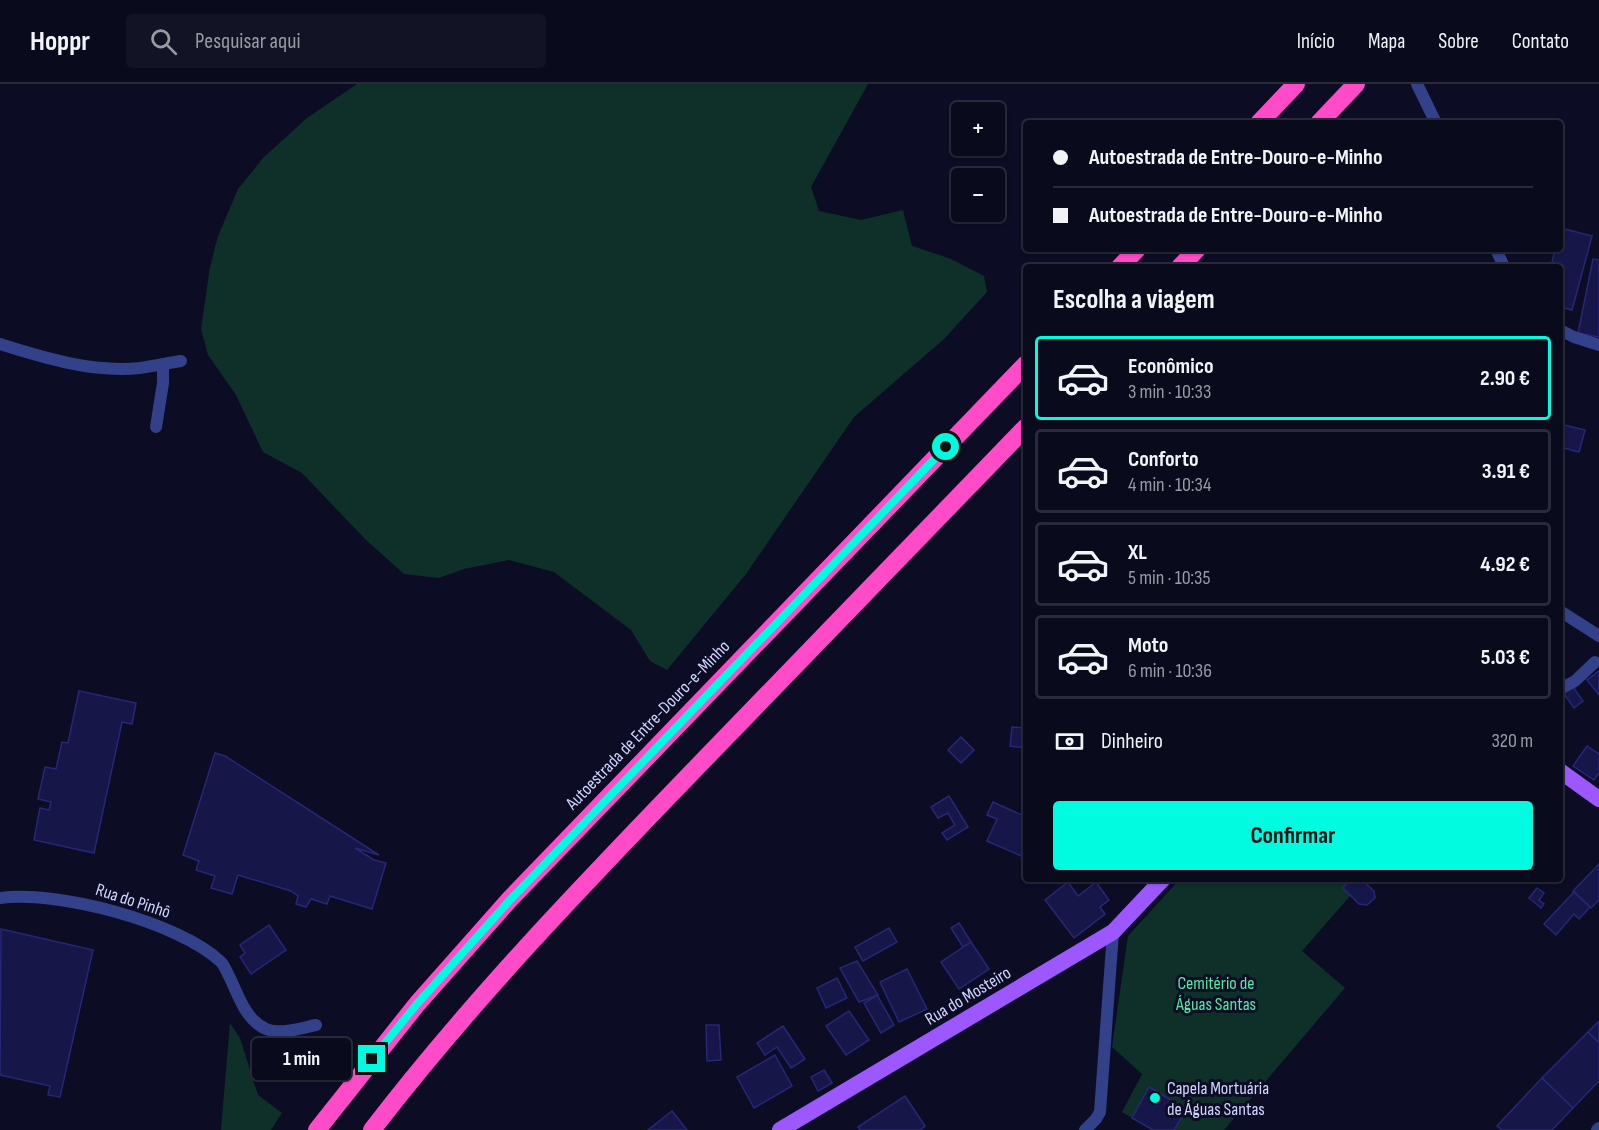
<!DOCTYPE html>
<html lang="pt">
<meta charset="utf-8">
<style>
body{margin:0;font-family:"Sofia Sans Condensed",sans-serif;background:#121325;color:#f1f3f6;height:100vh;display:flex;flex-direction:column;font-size:22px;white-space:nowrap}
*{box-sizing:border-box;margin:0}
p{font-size:20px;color:#999aa3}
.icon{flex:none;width:33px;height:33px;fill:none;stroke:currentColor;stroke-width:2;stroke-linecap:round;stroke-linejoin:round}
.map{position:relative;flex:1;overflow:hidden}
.details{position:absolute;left:1023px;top:180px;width:540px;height:618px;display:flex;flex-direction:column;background:#090a1c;border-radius:6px;box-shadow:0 2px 4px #0004,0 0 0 2px #292b3b}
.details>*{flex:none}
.banner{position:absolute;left:1023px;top:36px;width:540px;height:132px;border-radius:6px;box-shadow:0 2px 4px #0004,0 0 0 2px #292b3b;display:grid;align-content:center;height:132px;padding:0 30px;background:#090a1c}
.buttons{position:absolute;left:951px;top:18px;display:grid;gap:12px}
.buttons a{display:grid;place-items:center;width:54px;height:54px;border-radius:6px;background:#090a1c;box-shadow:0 2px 4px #0004,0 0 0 2px #292b3b;font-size:30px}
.end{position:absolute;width:27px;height:27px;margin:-14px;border:8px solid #00fbe0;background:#111;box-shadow:0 0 0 3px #111}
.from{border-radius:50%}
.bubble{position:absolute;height:42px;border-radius:6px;background:#090a1c;box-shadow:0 2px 4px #0004,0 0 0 2px #292b3b;font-size:20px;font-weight:700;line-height:42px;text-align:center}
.banner b{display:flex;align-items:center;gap:21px;height:57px;font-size:22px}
.banner b+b{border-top:2px solid #292b3b}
.banner i{width:15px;height:15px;background:#f1f3f6}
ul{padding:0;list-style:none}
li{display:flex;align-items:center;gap:18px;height:84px;margin:0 12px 9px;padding:0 18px;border:3px solid #292b3b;border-radius:6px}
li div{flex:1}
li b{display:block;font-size:22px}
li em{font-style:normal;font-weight:700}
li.active{border-color:#00fbe0}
li>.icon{width:54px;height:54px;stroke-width:1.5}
h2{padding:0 30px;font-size:27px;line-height:72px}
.pay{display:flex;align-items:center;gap:15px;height:66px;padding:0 30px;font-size:22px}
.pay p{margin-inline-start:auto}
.action{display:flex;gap:12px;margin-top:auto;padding:12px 30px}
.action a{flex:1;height:69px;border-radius:6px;background:#00fbe0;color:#111;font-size:24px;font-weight:700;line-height:69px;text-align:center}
header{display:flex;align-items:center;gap:36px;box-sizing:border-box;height:84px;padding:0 30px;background:#090a1c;border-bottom:2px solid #292b3b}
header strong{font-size:28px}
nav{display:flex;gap:33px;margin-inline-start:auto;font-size:21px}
.search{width:420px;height:54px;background:#121325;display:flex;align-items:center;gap:15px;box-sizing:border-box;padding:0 21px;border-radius:6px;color:#999aa3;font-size:22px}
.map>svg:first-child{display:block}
.green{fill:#0e3028}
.building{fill:#161648;stroke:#262777;stroke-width:1.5}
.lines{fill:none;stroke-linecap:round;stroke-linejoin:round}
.pedestrian{stroke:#324189;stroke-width:12}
.minor{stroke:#324189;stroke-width:12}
.primary{stroke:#9d57ff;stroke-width:16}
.motorway{stroke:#ff4bc7;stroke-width:18}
.route{stroke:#00fbe0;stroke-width:8}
.poi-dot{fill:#00fbe0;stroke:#0c0d25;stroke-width:2}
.labels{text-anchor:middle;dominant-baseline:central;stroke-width:6;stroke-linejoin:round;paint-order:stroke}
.street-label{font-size:18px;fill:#d0d5ff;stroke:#0c0d25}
.park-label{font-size:18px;fill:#50eba4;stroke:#0c0d25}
.poi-label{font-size:18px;fill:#d0d5ff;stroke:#0c0d25;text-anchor:start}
</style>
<header>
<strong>Hoppr</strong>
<div class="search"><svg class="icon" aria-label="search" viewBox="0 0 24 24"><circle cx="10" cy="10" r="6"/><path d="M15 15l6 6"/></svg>Pesquisar aqui</div>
<nav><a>Início</a><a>Mapa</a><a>Sobre</a><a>Contato</a></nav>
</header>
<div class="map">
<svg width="1599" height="1046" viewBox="0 0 1599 1046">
<rect width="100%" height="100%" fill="#0c0d25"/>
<g class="green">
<polygon points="357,0 868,0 811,103 819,127 861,136 903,126 912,162 951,175 984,192 987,208 944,255 854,333 746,490 667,586 650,577 631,546 554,488 509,476 464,485 439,494 404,490 366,456 302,389 263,368 236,311 208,271 201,245 210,183 218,152 238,105 263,74 307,34"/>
<polygon points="1180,795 1365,795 1364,797 1374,807 1375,814 1367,821 1359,820 1350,812 1302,867 1345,904 1224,1046 1153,1046 1122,1028 1142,990 1112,963 1128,852"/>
<polygon points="230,939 240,954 258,1011 282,1029 271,1046 221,1046"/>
</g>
<g class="building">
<polygon points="1561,144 1592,152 1572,226 1560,223 1560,183 1551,183 1555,165 1560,165"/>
<polygon points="1593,175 1599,176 1599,253 1578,249"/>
<polygon points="1560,340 1585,346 1579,368 1560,363"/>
<polygon points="1599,587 1599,611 1587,596"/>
<polygon points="1571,600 1583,617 1574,624 1562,607"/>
<polygon points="79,607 136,619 132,640 122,638 94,769 34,756 40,724 49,726 51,718 38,715 45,683 56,685 62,658 68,659"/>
<polygon points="1012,643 1026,644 1026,664 1010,662"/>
<polygon points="961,653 974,666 961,679 948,666"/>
<polygon points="1587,662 1599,670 1599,689 1594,696 1573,682"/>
<polygon points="215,669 225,672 379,771 355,764 374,776 386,779 372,825 330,812 327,820 311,815 306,823 296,820 298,812 291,807 238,791 232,810 211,804 215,792 196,786 199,777 183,771"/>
<polygon points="949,712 968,743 947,756 942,749 955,741 948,729 938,734 931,723"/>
<polygon points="993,718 1026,733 1026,774 987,757 997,735 987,731"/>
<polygon points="1599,780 1599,816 1591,824 1573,807"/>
<polygon points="1351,795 1361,795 1374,807 1375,814 1367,821 1359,820 1343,804"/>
<polygon points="1068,798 1078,812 1096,798 1109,816 1100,823 1105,830 1074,854 1045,816"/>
<polygon points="1537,804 1544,809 1539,816 1544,820 1541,824 1529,814"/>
<polygon points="1574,808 1590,823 1579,835 1574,830 1556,851 1544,840"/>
<polygon points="959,839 971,858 963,863 951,844"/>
<polygon points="269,841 286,866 251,890 240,873 245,869 240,861"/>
<polygon points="889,844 897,858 863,877 855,863"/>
<polygon points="1,845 93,866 60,1013 48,1011 50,1002 0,991"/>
<polygon points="971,858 989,885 959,905 941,878"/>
<polygon points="857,877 878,911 859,918 840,884"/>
<polygon points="907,885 927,925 899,938 880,898"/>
<polygon points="837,894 847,914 826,924 817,904"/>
<polygon points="877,911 894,941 881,949 864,919"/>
<polygon points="849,927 869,956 846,971 826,942"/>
<polygon points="1599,937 1599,959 1588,948"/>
<polygon points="706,941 719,941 721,976 707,977"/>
<polygon points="783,942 805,975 791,984 777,963 765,971 757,959"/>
<polygon points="1588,948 1599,959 1599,997 1573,1024 1542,994"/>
<polygon points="775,971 792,1002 754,1024 737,993"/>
<polygon points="824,986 832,999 818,1007 811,993"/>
<polygon points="1542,994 1573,1024 1552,1046 1502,1046 1497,1042"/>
<polygon points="1149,1003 1186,1025 1174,1046 1153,1046 1132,1034"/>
<polygon points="905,1012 925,1042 920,1046 860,1046 858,1043"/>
<polygon points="672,1027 687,1046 648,1046"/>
</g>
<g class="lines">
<polyline class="pedestrian" points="1560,605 1575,597 1595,578"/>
<g class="minor">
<polyline points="1417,0 1436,39"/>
<polyline points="1496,165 1504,183"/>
<polyline points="1560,246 1574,253 1599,261"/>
<path d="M0,260C44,274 93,289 140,284C154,282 168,279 181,277"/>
<polyline points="156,343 163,299 163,280"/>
<polyline points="1560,527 1599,552"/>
<path d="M0,814C57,806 179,838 221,878C225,882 227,889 230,894C239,913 246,936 266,945C281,951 301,944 316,941"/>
<polyline points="1085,1046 1096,1035 1100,1028 1113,848"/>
<polyline points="1597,1046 1599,1044"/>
</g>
<g class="primary">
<polyline points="1560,687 1599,715"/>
<polyline points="780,1046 1113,848 1163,795"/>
</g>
<g class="motorway">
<polyline points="1259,39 1296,0"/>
<polyline points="1319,39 1356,0"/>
<polyline points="1120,183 1137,165"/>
<polyline points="1180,183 1197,165"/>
<polyline points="317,1046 417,920 510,815 1026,280"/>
<path d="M372,1046C471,917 584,800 697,683C807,570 916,456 1026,343"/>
</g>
</g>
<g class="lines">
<polyline class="route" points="372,975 417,920 510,816 946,363"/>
</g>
<circle class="poi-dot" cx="1155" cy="1014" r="6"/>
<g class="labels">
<g class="street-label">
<text transform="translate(648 641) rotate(-46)">Autoestrada de Entre-Douro-e-Minho</text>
<text transform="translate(133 817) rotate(18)">Rua do Pinhô</text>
<text transform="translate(968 912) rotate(-31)">Rua do Mosteiro</text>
</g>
<g class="park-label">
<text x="1216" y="899">Cemitério de<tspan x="1216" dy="21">Águas Santas</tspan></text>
</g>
<g class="poi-label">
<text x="1167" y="1004">Capela Mortuária<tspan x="1167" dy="21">de Águas Santas</tspan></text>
</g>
</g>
</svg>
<div class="buttons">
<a>+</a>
<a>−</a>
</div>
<i class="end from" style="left:946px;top:363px"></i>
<i class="end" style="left:372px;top:975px"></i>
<div class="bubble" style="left:252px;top:954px;width:99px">1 min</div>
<div class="banner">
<b><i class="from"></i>Autoestrada de Entre-Douro-e-Minho</b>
<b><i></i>Autoestrada de Entre-Douro-e-Minho</b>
</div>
<section class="details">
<h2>Escolha a viagem</h2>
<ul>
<li class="active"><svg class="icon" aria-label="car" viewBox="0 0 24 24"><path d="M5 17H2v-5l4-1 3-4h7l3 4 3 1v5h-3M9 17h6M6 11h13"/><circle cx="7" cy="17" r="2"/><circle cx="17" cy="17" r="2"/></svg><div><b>Econômico</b><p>3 min · 10:33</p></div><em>2.90 €</em></li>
<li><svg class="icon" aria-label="car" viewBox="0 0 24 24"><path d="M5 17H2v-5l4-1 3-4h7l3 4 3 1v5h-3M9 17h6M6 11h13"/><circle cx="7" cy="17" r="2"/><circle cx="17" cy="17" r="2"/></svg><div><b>Conforto</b><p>4 min · 10:34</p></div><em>3.91 €</em></li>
<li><svg class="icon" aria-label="car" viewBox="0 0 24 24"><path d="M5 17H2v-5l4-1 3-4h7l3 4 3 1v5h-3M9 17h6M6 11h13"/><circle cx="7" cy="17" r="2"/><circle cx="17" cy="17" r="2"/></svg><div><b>XL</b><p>5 min · 10:35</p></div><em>4.92 €</em></li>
<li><svg class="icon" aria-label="car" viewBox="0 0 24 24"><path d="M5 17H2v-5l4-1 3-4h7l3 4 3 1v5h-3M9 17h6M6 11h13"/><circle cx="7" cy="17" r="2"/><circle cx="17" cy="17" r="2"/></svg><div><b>Moto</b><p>6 min · 10:36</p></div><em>5.03 €</em></li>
</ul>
<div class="pay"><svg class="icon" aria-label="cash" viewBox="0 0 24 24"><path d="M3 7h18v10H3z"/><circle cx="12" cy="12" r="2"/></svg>Dinheiro<p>320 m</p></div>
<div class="action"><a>Confirmar</a></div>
</section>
</div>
